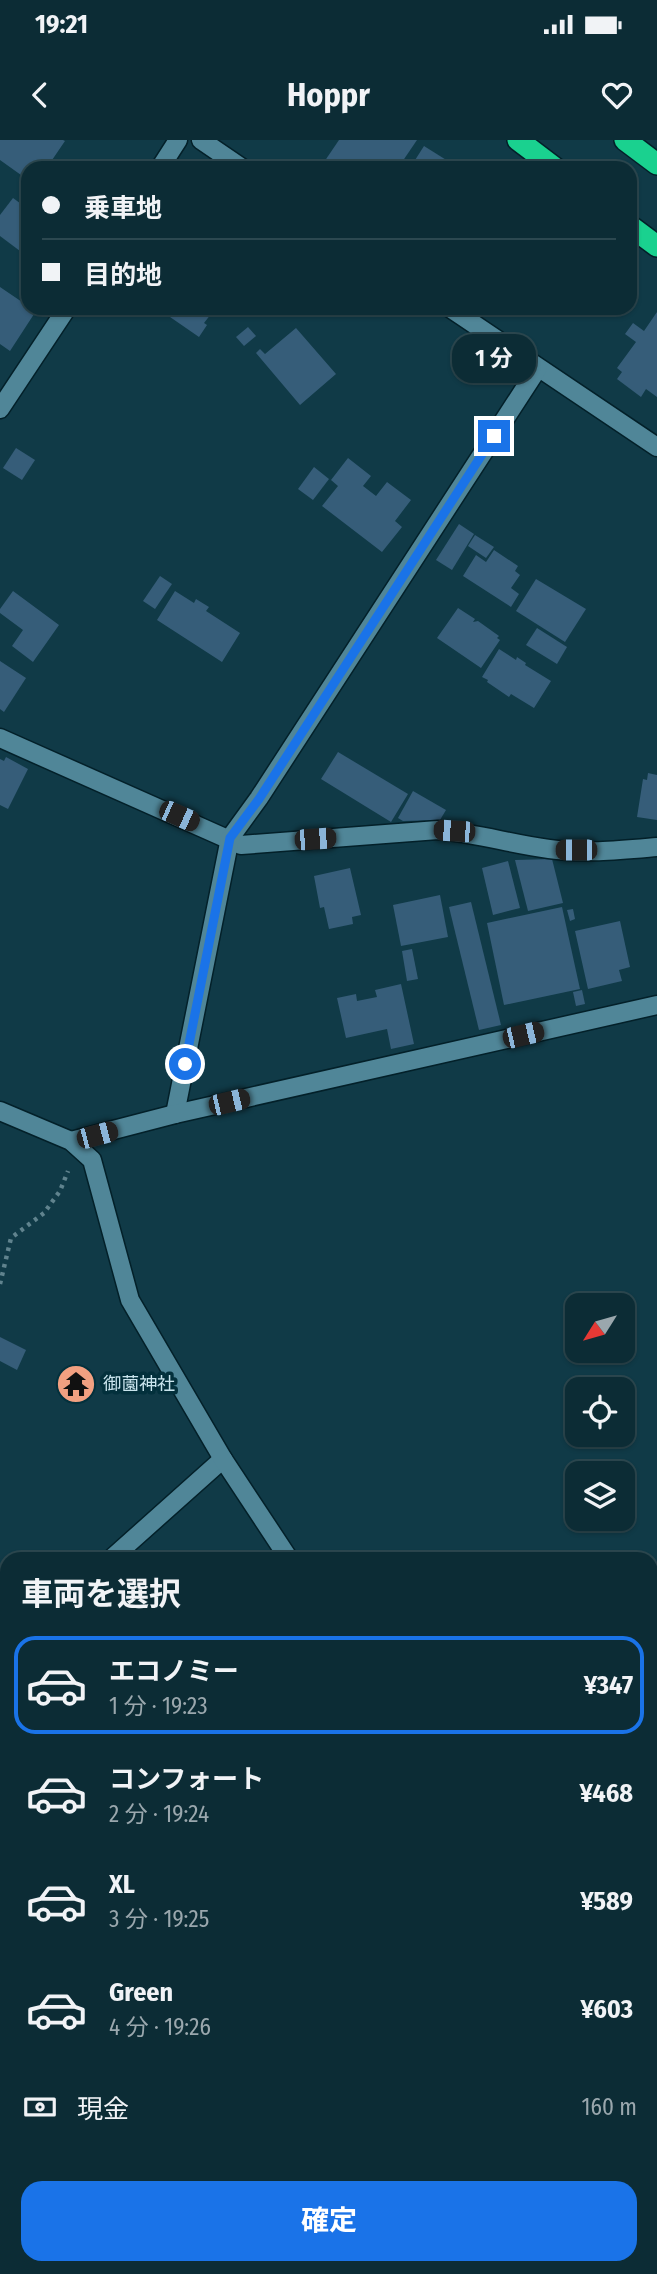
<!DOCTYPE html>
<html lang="ja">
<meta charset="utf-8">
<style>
body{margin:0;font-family:"Fira Sans Condensed","Noto Sans JP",sans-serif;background:#15343d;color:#f1f3f6;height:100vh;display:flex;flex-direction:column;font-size:26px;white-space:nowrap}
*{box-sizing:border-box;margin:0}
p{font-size:23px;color:#9aa7ad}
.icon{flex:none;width:38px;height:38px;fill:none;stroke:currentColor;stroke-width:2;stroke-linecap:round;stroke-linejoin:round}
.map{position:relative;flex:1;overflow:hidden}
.details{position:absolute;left:0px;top:1412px;width:658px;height:723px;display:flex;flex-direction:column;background:#0c2c35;border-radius:21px 21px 0 0;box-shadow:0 2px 5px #0004,0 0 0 2px #2c4850}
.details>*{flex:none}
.top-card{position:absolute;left:21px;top:21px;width:616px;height:154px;border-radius:21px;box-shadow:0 2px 5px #0004,0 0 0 2px #2c4850;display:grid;align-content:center;height:154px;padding:0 21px;background:#0c2c35}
.needle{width:46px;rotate:233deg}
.buttons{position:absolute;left:565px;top:1153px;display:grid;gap:14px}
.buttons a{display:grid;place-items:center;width:70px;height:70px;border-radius:14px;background:#0c2c35;box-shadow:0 2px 5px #0004,0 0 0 2px #2c4850;font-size:35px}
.end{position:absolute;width:32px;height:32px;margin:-16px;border:9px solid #1a73e8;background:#fff;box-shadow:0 0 0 4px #fff}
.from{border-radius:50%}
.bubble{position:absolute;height:49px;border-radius:21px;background:#0c2c35;box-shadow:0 2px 5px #0004,0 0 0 2px #2c4850;font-size:23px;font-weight:700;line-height:49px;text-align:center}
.car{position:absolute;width:21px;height:42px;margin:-21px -10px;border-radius:9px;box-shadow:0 0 5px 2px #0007;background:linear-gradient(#222 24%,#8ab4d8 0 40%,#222 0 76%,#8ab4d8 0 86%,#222 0)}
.top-card b{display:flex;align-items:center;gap:24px;height:66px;font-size:26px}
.top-card b+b{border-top:2px solid #2c4850}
.top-card i{width:18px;height:18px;background:#f1f3f6}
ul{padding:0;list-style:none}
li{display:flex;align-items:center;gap:21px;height:98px;margin:0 14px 10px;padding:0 7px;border:4px solid transparent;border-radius:21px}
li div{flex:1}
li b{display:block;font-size:26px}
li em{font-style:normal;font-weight:700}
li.active{border-color:#1a73e8}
li>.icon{width:63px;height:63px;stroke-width:1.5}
h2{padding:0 21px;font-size:32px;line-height:84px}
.pay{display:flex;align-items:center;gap:18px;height:77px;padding:0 21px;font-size:26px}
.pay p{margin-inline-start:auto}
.cta{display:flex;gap:14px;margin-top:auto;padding:14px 21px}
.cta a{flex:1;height:80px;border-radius:21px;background:#1a73e8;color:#fff;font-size:28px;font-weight:700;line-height:80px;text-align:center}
.status{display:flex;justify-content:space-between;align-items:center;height:49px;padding:0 35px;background:#0c2c35;direction:ltr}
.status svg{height:19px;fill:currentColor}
header{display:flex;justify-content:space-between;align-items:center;height:91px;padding:0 21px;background:#0c2c35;font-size:32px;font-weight:700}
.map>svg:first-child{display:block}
.building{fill:#365d79}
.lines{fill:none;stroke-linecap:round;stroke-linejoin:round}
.street-casing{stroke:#032029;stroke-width:21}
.secondary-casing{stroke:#032029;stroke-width:21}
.highway-casing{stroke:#032029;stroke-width:24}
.path{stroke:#60838e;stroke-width:4.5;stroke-dasharray:3.5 5;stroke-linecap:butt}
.street{stroke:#508698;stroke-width:18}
.secondary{stroke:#508698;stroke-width:18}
.highway{stroke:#1ad18f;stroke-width:21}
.route{stroke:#1a73e8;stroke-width:9}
.labels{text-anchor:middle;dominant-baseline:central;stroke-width:7;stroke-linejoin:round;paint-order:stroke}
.poi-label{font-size:18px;fill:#c9e4ed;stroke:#03303c;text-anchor:start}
</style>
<div class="status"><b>19:21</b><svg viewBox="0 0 49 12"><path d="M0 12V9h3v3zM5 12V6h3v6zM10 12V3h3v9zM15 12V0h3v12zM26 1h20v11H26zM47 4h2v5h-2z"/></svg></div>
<header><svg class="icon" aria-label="back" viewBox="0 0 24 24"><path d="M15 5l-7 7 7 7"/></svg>Hoppr<svg class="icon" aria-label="heart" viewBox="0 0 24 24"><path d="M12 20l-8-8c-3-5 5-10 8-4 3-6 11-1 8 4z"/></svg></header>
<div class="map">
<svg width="657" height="2134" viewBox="0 0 657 2134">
<rect width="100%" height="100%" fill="#103a47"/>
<g class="building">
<polygon points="0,0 63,0 65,1 50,23 57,28 28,28 28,40 0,20"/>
<polygon points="339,0 417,0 398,28 320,28"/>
<polygon points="424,6 459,28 410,28"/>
<polygon points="13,58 28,69 28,117 0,96 0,75"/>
<polygon points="0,147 28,166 28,168 36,171 10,211 0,204"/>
<polygon points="157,168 204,168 211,174 204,183 207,185 199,197"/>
<polygon points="657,172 657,257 646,249 641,257 617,239 622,232 617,228 636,202 625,194 633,183 644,191"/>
<polygon points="248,187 256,196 244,206 236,197"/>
<polygon points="296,188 336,234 300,265 256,213 260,209 265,214"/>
<polygon points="16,308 35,320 22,340 3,328"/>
<polygon points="348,318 371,336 363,346 376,356 387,342 411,360 395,381 402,387 382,412 322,366 338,346 331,340"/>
<polygon points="314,327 329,339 313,360 298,349"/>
<polygon points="459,384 474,394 452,430 436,420"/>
<polygon points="475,395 494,407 486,418 468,406"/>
<polygon points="494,410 518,426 515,431 520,435 511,448 519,454 511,467 463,436 476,415 486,422"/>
<polygon points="160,436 172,444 155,469 143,461"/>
<polygon points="536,439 586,469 565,502 516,471"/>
<polygon points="13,451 59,485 33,522 12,506 23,490 0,473 0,469"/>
<polygon points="175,451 194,463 196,459 209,467 206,471 240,493 222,522 157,480"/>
<polygon points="458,468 475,479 473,482 478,481 499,496 497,498 500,500 481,528 437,498"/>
<polygon points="537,488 567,507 557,524 526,505"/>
<polygon points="499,509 516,520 517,517 526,523 525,525 551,541 534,568 511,554 509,557 487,542 488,540 482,537"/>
<polygon points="0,521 26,538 4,572 0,569"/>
<polygon points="338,612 408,654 391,682 321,639"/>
<polygon points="6,617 28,629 8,669 0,665 0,619 4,621"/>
<polygon points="648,633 657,635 657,680 637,677 643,639 647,640"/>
<polygon points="413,651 446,670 440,680 403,681 398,678"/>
<polygon points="552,719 563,763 528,771 515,720"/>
<polygon points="508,721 520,768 493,775 482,728"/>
<polygon points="350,728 361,775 352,777 353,784 329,789 324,767 320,768 314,736"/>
<polygon points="440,755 448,797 401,806 393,765"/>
<polygon points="471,762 501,885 479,890 449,767"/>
<polygon points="562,767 580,849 504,865 487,783"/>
<polygon points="573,769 575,779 570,781 567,770"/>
<polygon points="620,781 630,827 619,830 622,841 588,849 575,791"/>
<polygon points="412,809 418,839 407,841 402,811"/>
<polygon points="401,844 414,904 391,909 387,889 346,898 337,858 356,854 357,861 377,857 375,850"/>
<polygon points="582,850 585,864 576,866 573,852"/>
<polygon points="0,1197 26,1210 17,1230 0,1221"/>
<polygon points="651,1725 657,1729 657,1740 651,1750"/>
<polygon points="651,1929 657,1932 657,1978 651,1975"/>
<polygon points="465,2128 466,2134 442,2134 441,2133"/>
<polygon points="508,2128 526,2128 528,2134 487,2134"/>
</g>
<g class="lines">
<g class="street-casing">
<g id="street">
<polyline points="201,0 242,28"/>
<polyline points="450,168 657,307"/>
<path d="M0,598L241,705L438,690C476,693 511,704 549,709C584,714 622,710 657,707"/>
<polyline points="175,974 230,698 259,658 538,228"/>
<polyline points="71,1001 175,974 657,865"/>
<polyline points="111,1419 223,1319"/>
<polyline points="0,1511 7,1506"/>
<polyline points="651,1779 657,1768"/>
<polyline points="0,2035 7,2033"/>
<polyline points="550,2134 551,2128"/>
</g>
</g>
<g class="secondary-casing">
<g id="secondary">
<polyline points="160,28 178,0"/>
<polyline points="0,269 67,168"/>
<polyline points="0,971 71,1001 92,1020 130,1160 223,1319 289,1419"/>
<polyline points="651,1797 657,1801"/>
</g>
</g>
<g class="highway-casing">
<g id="highway">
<polyline points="518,0 555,28"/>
<polyline points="625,0 657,24"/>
<polyline points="630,86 657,106"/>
</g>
</g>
<polyline class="path" points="0,1144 11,1098 44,1073 60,1051 68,1031"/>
<use href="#street" class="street"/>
<use href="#secondary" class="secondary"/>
<use href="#highway" class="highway"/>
</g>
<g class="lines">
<polyline class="route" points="185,924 230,698 259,659 494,296"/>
</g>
<defs>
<g id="temple-disc" transform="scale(2.0125)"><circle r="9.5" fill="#f2a081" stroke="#03303c"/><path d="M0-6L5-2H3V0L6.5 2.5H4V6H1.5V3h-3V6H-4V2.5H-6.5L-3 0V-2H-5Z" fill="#111"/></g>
</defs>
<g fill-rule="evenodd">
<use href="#temple-disc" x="76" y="1244"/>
</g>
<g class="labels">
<g class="poi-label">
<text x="103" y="1244">御薗神社</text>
</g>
</g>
</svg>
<div class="buttons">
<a><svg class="needle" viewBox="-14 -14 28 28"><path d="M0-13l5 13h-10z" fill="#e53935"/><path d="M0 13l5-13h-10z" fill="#9aa7ad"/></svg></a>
<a><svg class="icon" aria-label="locate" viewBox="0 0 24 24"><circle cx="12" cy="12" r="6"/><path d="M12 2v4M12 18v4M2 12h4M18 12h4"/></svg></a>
<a><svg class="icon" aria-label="layers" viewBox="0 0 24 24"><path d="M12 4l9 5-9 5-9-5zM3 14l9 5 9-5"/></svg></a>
</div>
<i class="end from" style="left:185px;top:924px"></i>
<i class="end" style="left:494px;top:296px"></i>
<div class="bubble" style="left:452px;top:194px;width:84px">1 分</div>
<i class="car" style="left:179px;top:676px;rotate:114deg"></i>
<i class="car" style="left:454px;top:691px;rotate:274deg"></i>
<i class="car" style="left:315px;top:699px;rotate:86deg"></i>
<i class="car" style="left:576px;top:710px;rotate:270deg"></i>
<i class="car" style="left:523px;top:895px;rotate:77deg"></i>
<i class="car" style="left:229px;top:962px;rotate:77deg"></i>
<i class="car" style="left:97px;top:995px;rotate:75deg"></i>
<div class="top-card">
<b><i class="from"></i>乗車地</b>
<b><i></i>目的地</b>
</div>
<section class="details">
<h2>車両を選択</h2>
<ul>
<li class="active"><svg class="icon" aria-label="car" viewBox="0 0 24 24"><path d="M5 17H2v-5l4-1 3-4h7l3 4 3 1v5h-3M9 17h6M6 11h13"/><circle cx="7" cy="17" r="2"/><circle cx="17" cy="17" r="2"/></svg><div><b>エコノミー</b><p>1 分 · 19:23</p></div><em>¥347</em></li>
<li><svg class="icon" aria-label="car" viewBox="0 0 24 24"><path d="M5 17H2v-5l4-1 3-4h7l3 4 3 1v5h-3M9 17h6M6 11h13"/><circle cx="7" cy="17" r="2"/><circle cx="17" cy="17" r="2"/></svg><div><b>コンフォート</b><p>2 分 · 19:24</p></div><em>¥468</em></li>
<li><svg class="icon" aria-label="car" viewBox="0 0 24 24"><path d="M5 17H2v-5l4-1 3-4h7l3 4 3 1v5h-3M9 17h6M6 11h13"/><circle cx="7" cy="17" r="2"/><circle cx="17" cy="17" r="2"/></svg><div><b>XL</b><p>3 分 · 19:25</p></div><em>¥589</em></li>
<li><svg class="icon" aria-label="car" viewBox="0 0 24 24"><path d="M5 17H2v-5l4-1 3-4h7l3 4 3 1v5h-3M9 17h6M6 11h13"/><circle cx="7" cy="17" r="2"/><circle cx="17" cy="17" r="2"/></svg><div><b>Green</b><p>4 分 · 19:26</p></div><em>¥603</em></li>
</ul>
<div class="pay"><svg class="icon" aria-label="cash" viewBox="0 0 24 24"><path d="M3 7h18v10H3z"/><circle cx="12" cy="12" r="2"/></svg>現金<p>160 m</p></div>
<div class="cta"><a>確定</a></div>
</section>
</div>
